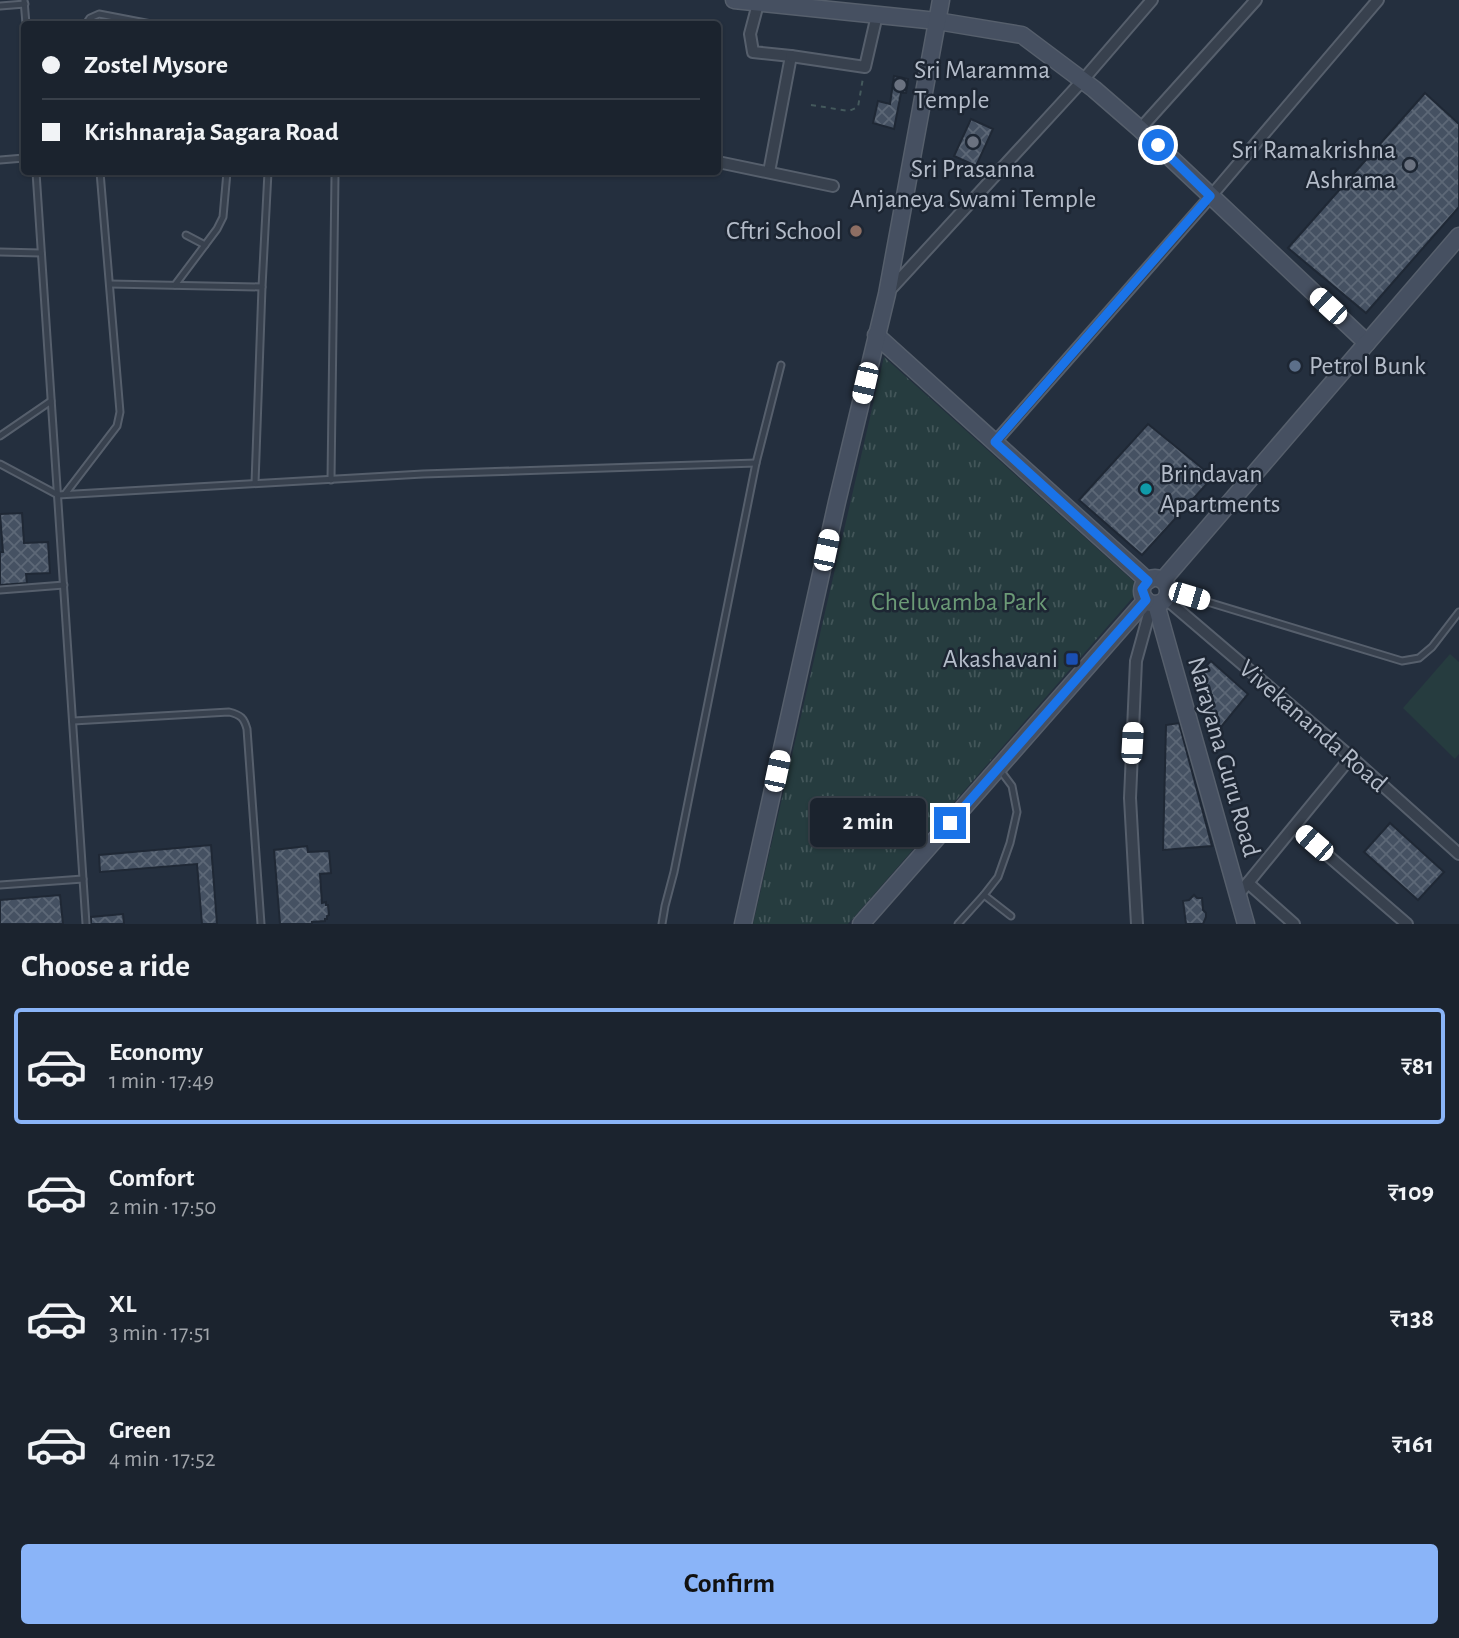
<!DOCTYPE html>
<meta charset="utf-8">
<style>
body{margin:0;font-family:"Alegreya Sans",sans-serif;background:#282f3a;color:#f1f3f6;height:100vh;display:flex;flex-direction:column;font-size:26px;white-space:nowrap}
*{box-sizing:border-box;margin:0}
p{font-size:23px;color:#a0a4aa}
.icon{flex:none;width:38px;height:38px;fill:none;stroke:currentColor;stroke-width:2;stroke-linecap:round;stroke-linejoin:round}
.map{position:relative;height:924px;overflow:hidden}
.drawer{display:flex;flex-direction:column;background:#1b232e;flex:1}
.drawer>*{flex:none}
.hud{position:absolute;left:21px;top:21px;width:700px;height:154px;border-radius:7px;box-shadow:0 2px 5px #0004,0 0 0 2px #39404a;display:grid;align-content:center;height:154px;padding:0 21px;background:#1b232e}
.end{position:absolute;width:32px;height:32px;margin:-16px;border:9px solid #1a73e8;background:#fff;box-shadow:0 0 0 4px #fff}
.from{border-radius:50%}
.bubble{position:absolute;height:49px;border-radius:7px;background:#1b232e;box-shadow:0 2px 5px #0004,0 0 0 2px #39404a;font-size:23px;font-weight:700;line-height:49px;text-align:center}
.car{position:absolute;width:21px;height:42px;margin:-21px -10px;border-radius:9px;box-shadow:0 0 5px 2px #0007;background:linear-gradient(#fff 24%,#345 0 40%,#fff 0 76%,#345 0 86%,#fff 0)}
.hud b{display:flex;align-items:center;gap:24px;height:66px;font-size:26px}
.hud b+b{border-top:2px solid #39404a}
.hud i{width:18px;height:18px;background:#f1f3f6}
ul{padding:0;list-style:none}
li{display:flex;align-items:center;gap:21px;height:116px;margin:0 14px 10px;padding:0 7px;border:4px solid transparent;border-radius:7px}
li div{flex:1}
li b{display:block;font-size:26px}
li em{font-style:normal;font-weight:700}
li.selected{border-color:#8ab4f8}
li>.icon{width:63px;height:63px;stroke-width:1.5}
h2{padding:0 21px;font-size:32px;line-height:84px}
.primary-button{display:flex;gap:14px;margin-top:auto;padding:14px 21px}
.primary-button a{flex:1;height:80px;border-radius:7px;background:#8ab4f8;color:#111;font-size:28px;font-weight:700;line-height:80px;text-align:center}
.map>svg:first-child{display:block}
.grass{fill:#263c3f}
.park{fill:url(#park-tufts)}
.building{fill:url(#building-cross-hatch);stroke:#1f2835;stroke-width:2}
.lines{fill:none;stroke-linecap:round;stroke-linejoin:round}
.lane-casing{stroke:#565f6c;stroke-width:9}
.street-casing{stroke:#565f6c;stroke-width:14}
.secondary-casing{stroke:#565f6c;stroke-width:19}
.path{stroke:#44595c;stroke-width:2;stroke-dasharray:5 5;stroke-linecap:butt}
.lane{stroke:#38414e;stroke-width:5}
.street{stroke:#38414e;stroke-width:10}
.secondary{stroke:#465061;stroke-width:16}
.route{stroke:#1a73e8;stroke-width:9}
.worship-dot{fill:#6b7280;stroke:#1d2633;stroke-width:2.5}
.education-dot{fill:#8d6e63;stroke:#1d2633;stroke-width:2.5}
.service-dot{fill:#5c6f8a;stroke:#1d2633;stroke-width:2.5}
.culture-dot{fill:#0f9aa8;stroke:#1d2633;stroke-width:2.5}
.transit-dot{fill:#1a4fb4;stroke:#1d2633;stroke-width:2.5}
.labels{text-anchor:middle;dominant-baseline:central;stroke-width:5;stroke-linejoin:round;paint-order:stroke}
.poi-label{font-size:26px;fill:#b4bcc9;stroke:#1d2633;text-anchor:start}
.park-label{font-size:26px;fill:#6b9a76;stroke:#1d2633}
.street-label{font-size:26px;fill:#b4bcc9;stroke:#1d2633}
</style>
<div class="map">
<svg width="1459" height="924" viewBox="0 0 1459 924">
<defs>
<pattern id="park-tufts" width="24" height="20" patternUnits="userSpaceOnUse" patternTransform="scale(1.75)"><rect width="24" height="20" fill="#263c3f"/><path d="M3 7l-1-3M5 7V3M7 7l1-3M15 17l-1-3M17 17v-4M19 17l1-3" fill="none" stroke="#435659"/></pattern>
<pattern id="building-cross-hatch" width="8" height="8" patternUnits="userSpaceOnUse" patternTransform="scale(1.75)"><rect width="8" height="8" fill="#455162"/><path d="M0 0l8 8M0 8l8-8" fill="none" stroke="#5d6877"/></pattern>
</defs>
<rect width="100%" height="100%" fill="#242f3e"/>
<polygon class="grass" points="1450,654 1459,662 1459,754 1455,759 1403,708"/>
<polygon class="park" points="884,357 1141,588 848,924 753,924"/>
<g class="building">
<polygon points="894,76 908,79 906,93 901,93 894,129 873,123 878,101 890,104"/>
<polygon points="1425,93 1459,124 1459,207 1366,313 1288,248"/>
<polygon points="971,119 993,129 976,166 954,156"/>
<polygon points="1148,424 1213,477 1142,555 1079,500"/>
<polygon points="22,513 24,543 48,542 50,573 26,574 27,583 0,585 0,552 3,552 0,514"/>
<polygon points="1211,661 1248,694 1221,727 1202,709 1212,695 1194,678"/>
<polygon points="1179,723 1212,846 1163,850 1166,725"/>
<polygon points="1390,823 1444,872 1418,900 1364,852"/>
<polygon points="211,845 217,924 202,924 197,864 100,872 99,855"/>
<polygon points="307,846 308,852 329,851 331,873 320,874 322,903 326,902 326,905 328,905 329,915 327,916 327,919 325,919 325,921 312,922 312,924 280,924 274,850"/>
<polygon points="60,895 63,924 0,924 0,900"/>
<polygon points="1194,895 1197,898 1202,898 1203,910 1206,913 1206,917 1203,924 1186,924 1183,901 1189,900"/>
<polygon points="123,914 124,924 91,924 91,917"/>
</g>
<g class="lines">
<g class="lane-casing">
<g id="lane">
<polyline points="24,0 26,24"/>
<polyline points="0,6 25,4"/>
<polyline points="86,24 90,18 99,14 151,24"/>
<polyline points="0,160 24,158"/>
<polyline points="36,172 86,924"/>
<polyline points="186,235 205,245"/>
<polyline points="0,252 41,253"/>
<polyline points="110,284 262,287"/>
<polyline points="175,285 217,229 223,217 227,172"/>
<polyline points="0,436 51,401"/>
<polyline points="0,464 58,495 423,474 756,463"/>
<polyline points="331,480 335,176 333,172"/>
<polyline points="255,483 262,287 268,172"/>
<polyline points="65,494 117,426 120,412 100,172"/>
<polyline points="0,590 64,585"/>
<polyline points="1168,590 1402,661 1419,658 1432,647 1459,612"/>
<path d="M73,721L229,712C241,715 244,718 247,729L261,924"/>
<polyline points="0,885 83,879"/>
<polyline points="984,895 1011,916"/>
<polyline points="662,924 665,906 674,872 756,463 781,365"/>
<polyline points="958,924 984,895 998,877 1010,843 1017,812 1012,786 1000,770"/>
</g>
</g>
<g class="street-casing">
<g id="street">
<polyline points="759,0 750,34 753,52 791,56 769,172"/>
<polyline points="791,56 865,67 877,15"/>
<polyline points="1140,129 1256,0"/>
<polyline points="718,162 833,186"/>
<polyline points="889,291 1083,80 1152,0"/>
<polyline points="995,442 1211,196 1378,0"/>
<polyline points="1166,599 1351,757 1459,854"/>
<polyline points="1295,827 1407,924"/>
<polyline points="1248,883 1294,924"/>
<polyline points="1238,895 1351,757"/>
<polyline points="1137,924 1130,798 1136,661 1152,603"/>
</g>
</g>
<g class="secondary-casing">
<g id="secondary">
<polyline points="734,0 937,21 1022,35 1094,89 1140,129 1367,343"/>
<polyline points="876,335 1148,581"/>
<circle cx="1155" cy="591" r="13"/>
<polyline points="1163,580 1459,236"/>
<polyline points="1156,604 1246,924"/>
<polyline points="743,924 837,502 887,294 941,0"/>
<polyline points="861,924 1146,600"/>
</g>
</g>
<polyline class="path" points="811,105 849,111 858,107 863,78"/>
<use href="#lane" class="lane"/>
<use href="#street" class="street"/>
<use href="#secondary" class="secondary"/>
</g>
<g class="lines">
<polyline class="route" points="950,823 1146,600 1142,589 1148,581 995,442 1210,196 1158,145"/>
</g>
<g class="worship-dot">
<circle cx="900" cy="85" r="7"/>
<circle cx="973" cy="142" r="7"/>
<circle cx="1410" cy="165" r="7"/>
</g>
<circle class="education-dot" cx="856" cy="231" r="7"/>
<circle class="service-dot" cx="1295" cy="366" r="7"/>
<circle class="culture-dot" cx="1146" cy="489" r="7"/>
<rect class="transit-dot" x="1065" y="652" width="14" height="14" rx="3.5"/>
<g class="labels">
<g class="poi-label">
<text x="914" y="70">Sri Maramma<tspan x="914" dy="30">Temple</tspan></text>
<text x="1396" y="150" text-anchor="end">Sri Ramakrishna<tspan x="1396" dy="30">Ashrama</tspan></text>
<text x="973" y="169" text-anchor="middle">Sri Prasanna<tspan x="973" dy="30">Anjaneya Swami Temple</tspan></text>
<text x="842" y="231" text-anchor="end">Cftri School</text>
<text x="1309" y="366">Petrol Bunk</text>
<text x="1160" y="474">Brindavan<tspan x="1160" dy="30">Apartments</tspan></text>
<text x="1058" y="659" text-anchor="end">Akashavani</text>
</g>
<g class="park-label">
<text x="959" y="602">Cheluvamba Park</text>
</g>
<g class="street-label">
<text transform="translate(1313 726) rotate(41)">Vivekananda Road</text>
<text transform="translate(1224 757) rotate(74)">Narayana Guru Road</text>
</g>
</g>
</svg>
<i class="end from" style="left:1158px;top:145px"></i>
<i class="end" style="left:950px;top:823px"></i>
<div class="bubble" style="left:810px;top:798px;width:116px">2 min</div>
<i class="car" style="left:1328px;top:306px;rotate:313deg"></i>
<i class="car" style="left:865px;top:383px;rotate:193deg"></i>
<i class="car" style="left:826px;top:550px;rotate:12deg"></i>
<i class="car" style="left:1189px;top:596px;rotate:107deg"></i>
<i class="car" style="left:1132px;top:743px;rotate:3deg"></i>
<i class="car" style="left:777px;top:771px;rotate:12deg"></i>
<i class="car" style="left:1314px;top:843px;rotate:311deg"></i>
<div class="hud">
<b><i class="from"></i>Zostel Mysore</b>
<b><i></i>Krishnaraja Sagara Road</b>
</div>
</div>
<section class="drawer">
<h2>Choose a ride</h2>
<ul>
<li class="selected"><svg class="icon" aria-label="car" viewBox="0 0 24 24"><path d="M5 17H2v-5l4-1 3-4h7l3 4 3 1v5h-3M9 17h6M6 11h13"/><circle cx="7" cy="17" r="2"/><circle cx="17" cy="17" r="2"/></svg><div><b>Economy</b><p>1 min · 17:49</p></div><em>₹81</em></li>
<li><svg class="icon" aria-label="car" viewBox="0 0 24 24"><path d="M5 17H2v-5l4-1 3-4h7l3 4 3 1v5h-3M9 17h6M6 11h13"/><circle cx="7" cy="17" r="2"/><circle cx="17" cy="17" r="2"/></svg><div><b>Comfort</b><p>2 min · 17:50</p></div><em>₹109</em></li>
<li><svg class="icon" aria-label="car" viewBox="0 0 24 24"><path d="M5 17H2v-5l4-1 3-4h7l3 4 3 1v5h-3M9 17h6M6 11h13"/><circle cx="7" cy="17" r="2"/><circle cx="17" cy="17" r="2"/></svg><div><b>XL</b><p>3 min · 17:51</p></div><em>₹138</em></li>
<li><svg class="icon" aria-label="car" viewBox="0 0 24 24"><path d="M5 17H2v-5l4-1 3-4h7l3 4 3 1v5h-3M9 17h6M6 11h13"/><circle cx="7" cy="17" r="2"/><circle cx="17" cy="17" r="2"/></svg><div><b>Green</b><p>4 min · 17:52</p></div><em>₹161</em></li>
</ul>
<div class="primary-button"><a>Confirm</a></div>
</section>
